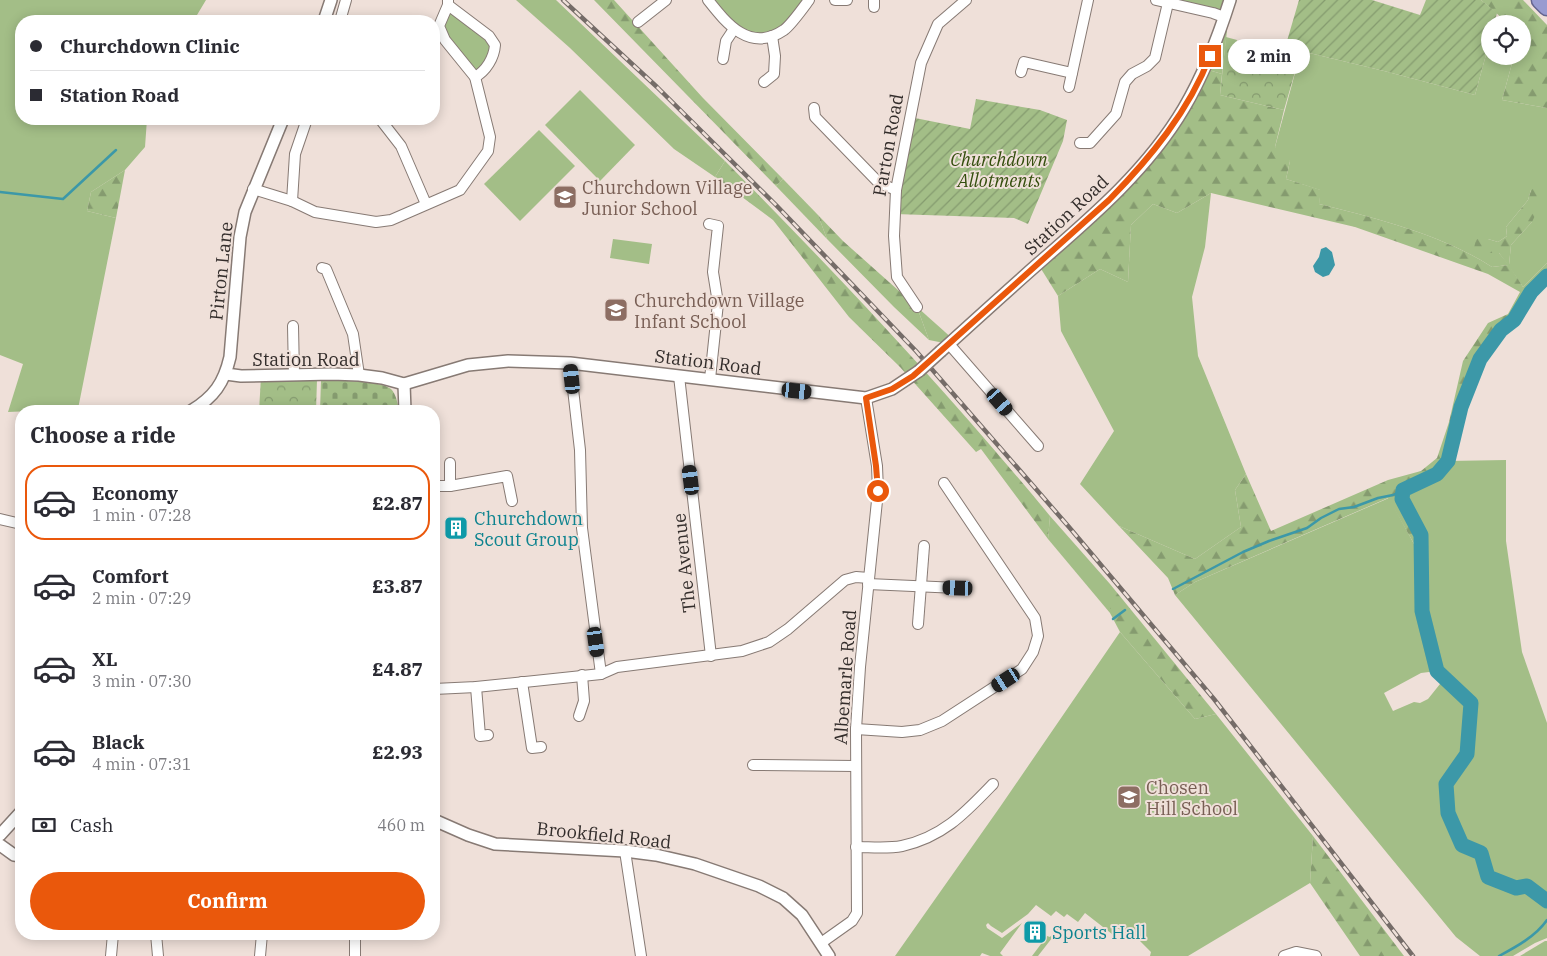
<!DOCTYPE html>
<meta charset="utf-8">
<style>
body{margin:0;font-family:"IBM Plex Serif",serif;background:#f2f2f3;color:#2b2b33;height:100vh;display:flex;flex-direction:column;font-size:19px;white-space:nowrap}
*{box-sizing:border-box;margin:0}
p{font-size:16px;color:#7c7c81}
.icon{flex:none;width:28px;height:28px;fill:none;stroke:currentColor;stroke-width:2;stroke-linecap:round;stroke-linejoin:round}
.map{position:relative;flex:1;overflow:hidden}
.drawer{position:absolute;left:15px;top:405px;width:425px;height:535px;display:flex;flex-direction:column;background:#fff;border-radius:20px;box-shadow:0 2px 12px #0003}
.drawer>*{flex:none}
.banner{position:absolute;left:15px;top:15px;width:425px;height:110px;border-radius:20px;box-shadow:0 2px 12px #0003;display:grid;align-content:center;height:110px;padding:0 15px;background:#fff}
.buttons{position:absolute;left:1481px;top:15px;display:grid;gap:10px}
.buttons a{display:grid;place-items:center;width:50px;height:50px;border-radius:50%;background:#fff;box-shadow:0 2px 12px #0003;font-size:25px}
.end{position:absolute;width:22px;height:22px;margin:-11px;border:6px solid #ea580c;background:#fff;box-shadow:0 0 0 2px #fff}
.from{border-radius:50%}
.bubble{position:absolute;height:35px;border-radius:18px;background:#fff;box-shadow:0 2px 12px #0003;font-size:16px;font-weight:800;line-height:35px;text-align:center}
.car{position:absolute;width:15px;height:30px;margin:-15px -8px;border-radius:6px;box-shadow:0 0 4px 1px #0007;background:linear-gradient(#222 24%,#8ab4d8 0 40%,#222 0 76%,#8ab4d8 0 86%,#222 0)}
.banner b{display:flex;align-items:center;gap:18px;height:48px;font-size:19px}
.banner b+b{border-top:1px solid #e1e1e2}
.banner i{width:12px;height:12px;background:#2b2b33}
ul{padding:0;list-style:none}
li{display:flex;align-items:center;gap:15px;height:75px;margin:0 10px 8px;padding:0 5px;border:2px solid transparent;border-radius:20px}
li div{flex:1}
li b{display:block;font-size:19px}
li em{font-style:normal;font-weight:800}
li.active{border-color:#ea580c}
li>.icon{width:45px;height:45px;stroke-width:1.5}
h2{padding:0 15px;font-size:22px;line-height:60px}
.pay{display:flex;align-items:center;gap:12px;height:55px;padding:0 15px;font-size:19px}
.pay p{margin-inline-start:auto}
.primary-button{display:flex;gap:10px;margin-top:auto;padding:10px 15px}
.primary-button a{flex:1;height:58px;border-radius:30px;background:#ea580c;color:#fff;font-size:20px;font-weight:800;line-height:58px;text-align:center}
.map>svg:first-child{display:block}
.grass{fill:#a3be87;fill-rule:evenodd}
.forest{fill:url(#forest-firs)}
.cemetery{fill:url(#cemetery-stones)}
.park{fill:url(#park-crowns)}
.garden{fill:url(#garden-furrows)}
.water{fill:#3c98a8}
.lines{fill:none;stroke-linecap:round;stroke-linejoin:round}
.stream{stroke:#3c98a8;stroke-width:2.5}
.river{stroke:#3c98a8;stroke-width:15}
.minor-casing{stroke:#877a74;stroke-width:12}
.tertiary-casing{stroke:#877a74;stroke-width:14}
.trunk-casing{stroke:#64648e;stroke-width:19}
.minor{stroke:#fff;stroke-width:10}
.tertiary{stroke:#fff;stroke-width:11}
.trunk{stroke:#989bd0;stroke-width:16}
.rail-casing{stroke:#756c68;stroke-width:4.5}
.rail{stroke:#efe0d9;stroke-width:2.5;stroke-dasharray:8;stroke-linecap:butt}
.tertiary-bridge-casing{stroke:#877a74;stroke-width:14;stroke-linecap:butt}
.tertiary-bridge{stroke:#fff;stroke-width:11}
.route{stroke:#ea580c;stroke-width:6}
.labels{text-anchor:middle;dominant-baseline:central;stroke-width:4;stroke-linejoin:round;paint-order:stroke}
.street-label{font-size:18px;fill:#332d2b;stroke:#efe0d9}
.park-label{font-size:18px;font-style:italic;fill:#344e0d;stroke:#efe0d9}
.education-label{font-size:18px;fill:#785e54;stroke:#efe0d9;text-anchor:start}
.culture-label{font-size:18px;fill:#0d838f;stroke:#efe0d9;text-anchor:start}
</style>
<div class="map">
<svg width="1547" height="956" viewBox="0 0 1547 956">
<defs>
<pattern id="forest-firs" width="22" height="20" patternUnits="userSpaceOnUse" patternTransform="scale(1.25)"><rect width="22" height="20" fill="#a3be87"/><path d="M5 1l3.5 6h-7zM16 11l3.5 6h-7z" fill="#859b6f"/></pattern>
<pattern id="cemetery-stones" width="16" height="16" patternUnits="userSpaceOnUse" patternTransform="scale(1.25)"><rect width="16" height="16" fill="#a3be87"/><path d="M2 7V4a2 2 0 0 1 4 0v3zM10 15v-3a2 2 0 0 1 4 0v3z" fill="#859b6f"/></pattern>
<pattern id="park-crowns" width="20" height="18" patternUnits="userSpaceOnUse" patternTransform="scale(1.25)"><rect width="20" height="18" fill="#a3be87"/><path d="M2 6a3 3 0 1 1 6 0M12 15a3 3 0 1 1 6 0" fill="none" stroke="#859b6f"/></pattern>
<pattern id="garden-furrows" width="10" height="10" patternUnits="userSpaceOnUse" patternTransform="scale(1.25)"><rect width="10" height="10" fill="#a3be87"/><path d="M-1 1l2-2M0 10L10 0M9 11l2-2" fill="none" stroke="#859b6f"/></pattern>
</defs>
<rect width="100%" height="100%" fill="#efe0d9"/>
<g class="grass">
<polygon points="0,0 206,0 194,20 170,17 169,21 21,21 21,119 147,119 145,147 125,170 91,192 87,211 116,218 78,409 8,412 23,364 0,355"/>
<polygon points="516,0 556,0 725,161 715,177 674,149 570,48"/>
<polygon points="708,0 809,0 785,30 747,36"/>
<polygon points="1156,0 1230,0 1224,17"/>
<polygon points="448,5 495,45 475,77 439,26"/>
<polygon points="1220,28 1227,31 1222,74 1205,69"/>
<path d="M1490,40V56H1514L1502,100L1547,108V263L1523,287L1508,265L1492,267C1443,235 1376,218 1319,204L1320,190L1286,179L1290,161L1275,147L1301,51L1384,71L1475,95ZM1531,190L1532,222L1511,245L1509,265L1499,253H1484L1488,239L1498,242L1507,236L1506,227L1528,200Z"/>
<polygon points="580,90 635,145 600,181 545,125"/>
<polygon points="539,130 575,166 520,221 484,184"/>
<polygon points="783,179 818,215 827,239 776,186"/>
<polygon points="1211,193 1205,247 1192,297 1198,356 1246,474 1235,490 1241,527 1195,559 1119,526 1080,484 1114,431 1061,331 1058,296 1100,269 1128,282 1131,225 1153,204 1177,213"/>
<polygon points="613,239 652,244 649,264 610,258"/>
<polygon points="917,307 954,340 949,344 929,340"/>
<path d="M1506,460V541L1522,652L1547,723V938L1535,943L1513,956H1480L1456,937L1175,595L1195,582L1389,498L1420,555L1421,535L1402,499L1403,490L1437,474L1448,461ZM1437,671L1444,679L1428,699L1420,703L1414,702L1393,711L1384,693L1421,673Z"/>
<polygon points="1050,516 1110,584 1110,613 1048,539"/>
<polygon points="1120,632 1195,719 1216,714 1313,836 1310,883 1188,956 1150,956 1151,952 1140,941 1117,928 1112,934 1085,913 1078,922 1067,914 1064,917 1056,911 1051,916 1036,905 1028,914 1002,933 991,926 988,923 986,925 987,928 1002,938 1022,923 1000,953 1003,956 990,956 982,953 980,956 895,956 1000,807"/>
<polygon points="1057,928 1059,929 1038,956 1032,956 1047,936 1050,937"/>
<polygon points="1545,941 1547,941 1547,956 1520,956"/>
</g>
<g class="forest">
<polygon points="594,0 614,0 703,98 783,179 776,186"/>
<polygon points="1481,0 1523,0 1547,25 1547,108 1502,100 1514,56 1522,56 1522,24 1509,24"/>
<path d="M1205,69L1222,74L1220,95L1284,110L1275,147L1287,151L1290,161L1286,179L1321,190L1319,204C1376,218 1443,235 1492,267L1508,265L1499,253H1484L1474,248L1476,239H1488L1498,242L1507,236L1506,227L1528,200L1531,190L1537,186L1542,201L1532,222L1511,245L1509,265L1523,287L1547,263V276L1531,292L1514,320L1501,330L1480,359L1461,407L1448,461L1437,474L1403,490L1402,499L1421,535V556L1388,498L1195,582L1175,595L1168,578L1119,526L1195,559L1241,527L1235,490L1246,474L1271,531L1388,480L1421,471L1437,458L1449,422L1463,361L1488,323L1508,314L1520,292L1488,274L1355,227L1211,193L1177,213L1153,204L1131,225L1128,282L1100,269L1058,296L1038,264L1138,170Z"/>
<path d="M725,161C838,275 948,392 1050,516L1048,539L981,449L976,452L900,367L849,317L773,220L715,177Z"/>
<polygon points="125,170 116,218 87,211 91,192"/>
<polygon points="818,215 843,241 917,307 929,340 894,307 827,239"/>
<polygon points="1110,584 1216,714 1195,719 1120,632 1110,613"/>
<polygon points="1313,836 1404,956 1360,956 1310,883"/>
</g>
<path class="cemetery" d="M321,380C336,381 380,380 391,389C396,394 398,404 399,411H320Z"/>
<g class="park">
<polygon points="1226,37 1237,40 1233,58 1295,72 1284,110 1220,95"/>
<polygon points="261,377 317,379 316,411 259,411"/>
</g>
<g class="garden">
<polygon points="1299,0 1372,0 1420,15 1426,0 1481,0 1497,13 1494,24 1490,24 1490,40 1475,95 1384,71 1301,51 1287,41"/>
<polygon points="976,99 1040,110 1067,120 1063,141 1028,224 1014,218 895,214 910,117 970,129"/>
</g>
<polygon class="water" points="1326,247 1332,252 1335,265 1329,275 1323,277 1315,272 1313,266 1319,257 1321,249"/>
<g class="lines">
<g class="stream">
<polyline points="0,192 63,199 116,150"/>
<polyline points="1173,589 1243,552 1269,541 1307,528 1321,518 1339,509 1354,507 1378,498 1393,495 1403,490"/>
<polyline points="1113,619 1125,610"/>
<path d="M1499,956C1516,947 1536,936 1547,920"/>
</g>
<polyline class="river" points="1547,276 1531,292 1514,320 1501,330 1480,359 1461,407 1448,461 1437,474 1403,490 1402,499 1421,535 1422,611 1437,671 1471,703 1467,754 1446,784 1448,813 1462,845 1481,853 1488,877 1516,888 1527,886 1547,901"/>
<g class="minor-casing">
<g id="minor">
<path d="M708,0C727,24 750,53 784,30C791,25 803,8 809,0"/>
<polyline points="835,0 847,0"/>
<polyline points="874,0 874,7"/>
<polyline points="1156,0 1213,13 1224,17"/>
<path d="M448,5L489,36L495,45C494,58 486,71 475,77"/>
<polyline points="340,21 346,0"/>
<polyline points="638,22 666,0"/>
<polyline points="723,59 726,41 734,29"/>
<polyline points="1021,72 1024,62 1072,73"/>
<polyline points="764,82 774,74 775,56 772,36"/>
<polyline points="1069,87 1088,0"/>
<polyline points="814,108 815,117 879,183 896,190"/>
<polyline points="380,119 401,146 426,204"/>
<polyline points="1080,143 1090,143 1116,114 1125,82 1132,74 1147,66 1155,58 1168,3"/>
<polyline points="253,189 292,201 315,212 376,222 391,220 460,190 488,151 490,137 475,77 445,40 439,26 448,5 448,0"/>
<polyline points="292,201 295,154 307,119"/>
<polyline points="709,224 718,226 713,272 718,303 710,379"/>
<polyline points="322,268 326,269 353,334 359,375"/>
<polyline points="917,307 897,277 894,236 896,190 921,63 938,24 966,0"/>
<polyline points="293,326 294,375"/>
<polyline points="949,344 1038,446"/>
<polyline points="570,363 580,450 582,528 601,674"/>
<polyline points="679,376 711,656"/>
<polyline points="450,463 450,486"/>
<polyline points="434,486 450,486 507,476 512,501"/>
<polyline points="0,519 21,524"/>
<polyline points="868,584 958,588"/>
<polyline points="918,624 924,546"/>
<polyline points="522,682 532,748 541,747"/>
<polyline points="476,687 480,736 488,735"/>
<polyline points="434,689 476,687 601,674 617,667 742,651 769,642 788,629 845,580 856,577 869,578"/>
<polyline points="579,716 584,701 582,675"/>
<polyline points="856,729 902,732 920,730 942,721 1022,669 1033,652 1038,636 1035,618 944,483"/>
<polyline points="753,765 855,766"/>
<path d="M856,847C870,847 887,849 902,846C943,837 965,813 993,784"/>
<polyline points="625,851 641,956"/>
<polyline points="156,934 158,956"/>
<polyline points="821,943 852,921 857,913 856,729 860,667 878,491 877,466 866,398"/>
<polyline points="111,956 113,934"/>
<polyline points="260,956 262,934"/>
<polyline points="355,956 355,934"/>
<polyline points="1284,956 1296,952 1316,956"/>
</g>
</g>
<g class="tertiary-casing">
<g id="tertiary">
<polyline points="324,21 331,0"/>
<path d="M941,351C974,321 1007,291 1040,262C1093,216 1148,169 1184,108C1204,74 1218,38 1230,0"/>
<polyline points="226,374 241,376 332,374 359,375 382,378 404,384 468,365 508,361 570,363 866,398 892,389 919,371"/>
<polyline points="404,384 405,411"/>
<path d="M191,411C214,397 224,383 230,357L240,237L245,212L283,119"/>
<polyline points="434,820 468,835 495,844 625,851 656,855 695,864 759,886 783,898 802,915 829,956"/>
<polyline points="0,835 21,812"/>
<polyline points="0,845 14,855 21,856"/>
</g>
</g>
<g class="trunk-casing">
<polyline id="trunk" points="1540,0 1547,7"/>
</g>
<use href="#minor" class="minor"/>
<use href="#tertiary" class="tertiary"/>
<use href="#trunk" class="trunk"/>
<g class="rail-casing">
<polyline id="rail" points="563,0 657,87 776,205 916,351 1069,527 1214,699 1413,956"/>
</g>
<use href="#rail" class="rail"/>
<g class="tertiary-bridge-casing">
<polyline id="tertiary-bridge" points="919,371 941,351"/>
</g>
<use href="#tertiary-bridge" class="tertiary-bridge"/>
</g>
<g class="lines">
<path class="route" d="M878,491L876,466L866,398L892,389L913,376L1109,200C1150,158 1189,111 1210,56"/>
</g>
<defs>
<g id="school-square" transform="scale(1.25)"><rect x="-9" y="-9" width="18" height="18" rx="4" fill="#8d6e63" stroke="#efe0d9"/><path d="M0-5L7-2L0 1L-7-2ZM-4 1L0 2.5L4 1V4Q0 6-4 4Z" fill="#fff"/></g>
<g id="building-square" transform="scale(1.25)"><rect x="-9" y="-9" width="18" height="18" rx="4" fill="#0f9aa8" stroke="#efe0d9"/><path d="M-4-6H4V6H1V3H-1V6H-4ZM-2.5-4.3h1.7v1.8h-1.7ZM.8-4.3h1.7v1.8H.8ZM-2.5-1h1.7V.8h-1.7ZM.8-1h1.7V.8H.8Z" fill="#fff"/></g>
</defs>
<g fill-rule="evenodd">
<use href="#school-square" x="565" y="197"/>
<use href="#school-square" x="616" y="310"/>
<use href="#building-square" x="456" y="528"/>
<use href="#school-square" x="1129" y="797"/>
<use href="#building-square" x="1035" y="932"/>
</g>
<g class="labels">
<g class="street-label">
<text transform="translate(888 145) rotate(-80)">Parton Road</text>
<text transform="translate(1066 215) rotate(-43)">Station Road</text>
<text transform="translate(221 271) rotate(-84)">Pirton Lane</text>
<text x="306" y="359">Station Road</text>
<text transform="translate(708 362) rotate(7)">Station Road</text>
<text transform="translate(684 563) rotate(-96)">The Avenue</text>
<text transform="translate(845 677) rotate(-86)">Albemarle Road</text>
<text transform="translate(604 835) rotate(6)">Brookfield Road</text>
</g>
<g class="park-label">
<text x="999" y="159">Churchdown<tspan x="999" dy="21">Allotments</tspan></text>
</g>
<g class="education-label">
<text x="582" y="187">Churchdown Village<tspan x="582" dy="21">Junior School</tspan></text>
<text x="634" y="300">Churchdown Village<tspan x="634" dy="21">Infant School</tspan></text>
<text x="1146" y="787">Chosen<tspan x="1146" dy="21">Hill School</tspan></text>
</g>
<g class="culture-label">
<text x="474" y="518">Churchdown<tspan x="474" dy="21">Scout Group</tspan></text>
<text x="1052" y="932">Sports Hall</text>
</g>
</g>
</svg>
<div class="buttons">
<a><svg class="icon" aria-label="locate" viewBox="0 0 24 24"><circle cx="12" cy="12" r="6"/><path d="M12 2v4M12 18v4M2 12h4M18 12h4"/></svg></a>
</div>
<i class="end from" style="left:878px;top:491px"></i>
<i class="end" style="left:1210px;top:56px"></i>
<div class="bubble" style="left:1228px;top:39px;width:82px">2 min</div>
<i class="car" style="left:572px;top:379px;rotate:354deg"></i>
<i class="car" style="left:797px;top:391px;rotate:96deg"></i>
<i class="car" style="left:1000px;top:402px;rotate:139deg"></i>
<i class="car" style="left:691px;top:480px;rotate:353deg"></i>
<i class="car" style="left:958px;top:588px;rotate:272deg"></i>
<i class="car" style="left:596px;top:642px;rotate:172deg"></i>
<i class="car" style="left:1006px;top:680px;rotate:237deg"></i>
<div class="banner">
<b><i class="from"></i>Churchdown Clinic</b>
<b><i></i>Station Road</b>
</div>
<section class="drawer">
<h2>Choose a ride</h2>
<ul>
<li class="active"><svg class="icon" aria-label="car" viewBox="0 0 24 24"><path d="M5 17H2v-5l4-1 3-4h7l3 4 3 1v5h-3M9 17h6M6 11h13"/><circle cx="7" cy="17" r="2"/><circle cx="17" cy="17" r="2"/></svg><div><b>Economy</b><p>1 min · 07:28</p></div><em>£2.87</em></li>
<li><svg class="icon" aria-label="car" viewBox="0 0 24 24"><path d="M5 17H2v-5l4-1 3-4h7l3 4 3 1v5h-3M9 17h6M6 11h13"/><circle cx="7" cy="17" r="2"/><circle cx="17" cy="17" r="2"/></svg><div><b>Comfort</b><p>2 min · 07:29</p></div><em>£3.87</em></li>
<li><svg class="icon" aria-label="car" viewBox="0 0 24 24"><path d="M5 17H2v-5l4-1 3-4h7l3 4 3 1v5h-3M9 17h6M6 11h13"/><circle cx="7" cy="17" r="2"/><circle cx="17" cy="17" r="2"/></svg><div><b>XL</b><p>3 min · 07:30</p></div><em>£4.87</em></li>
<li><svg class="icon" aria-label="car" viewBox="0 0 24 24"><path d="M5 17H2v-5l4-1 3-4h7l3 4 3 1v5h-3M9 17h6M6 11h13"/><circle cx="7" cy="17" r="2"/><circle cx="17" cy="17" r="2"/></svg><div><b>Black</b><p>4 min · 07:31</p></div><em>£2.93</em></li>
</ul>
<div class="pay"><svg class="icon" aria-label="cash" viewBox="0 0 24 24"><path d="M3 7h18v10H3z"/><circle cx="12" cy="12" r="2"/></svg>Cash<p>460 m</p></div>
<div class="primary-button"><a>Confirm</a></div>
</section>
</div>
